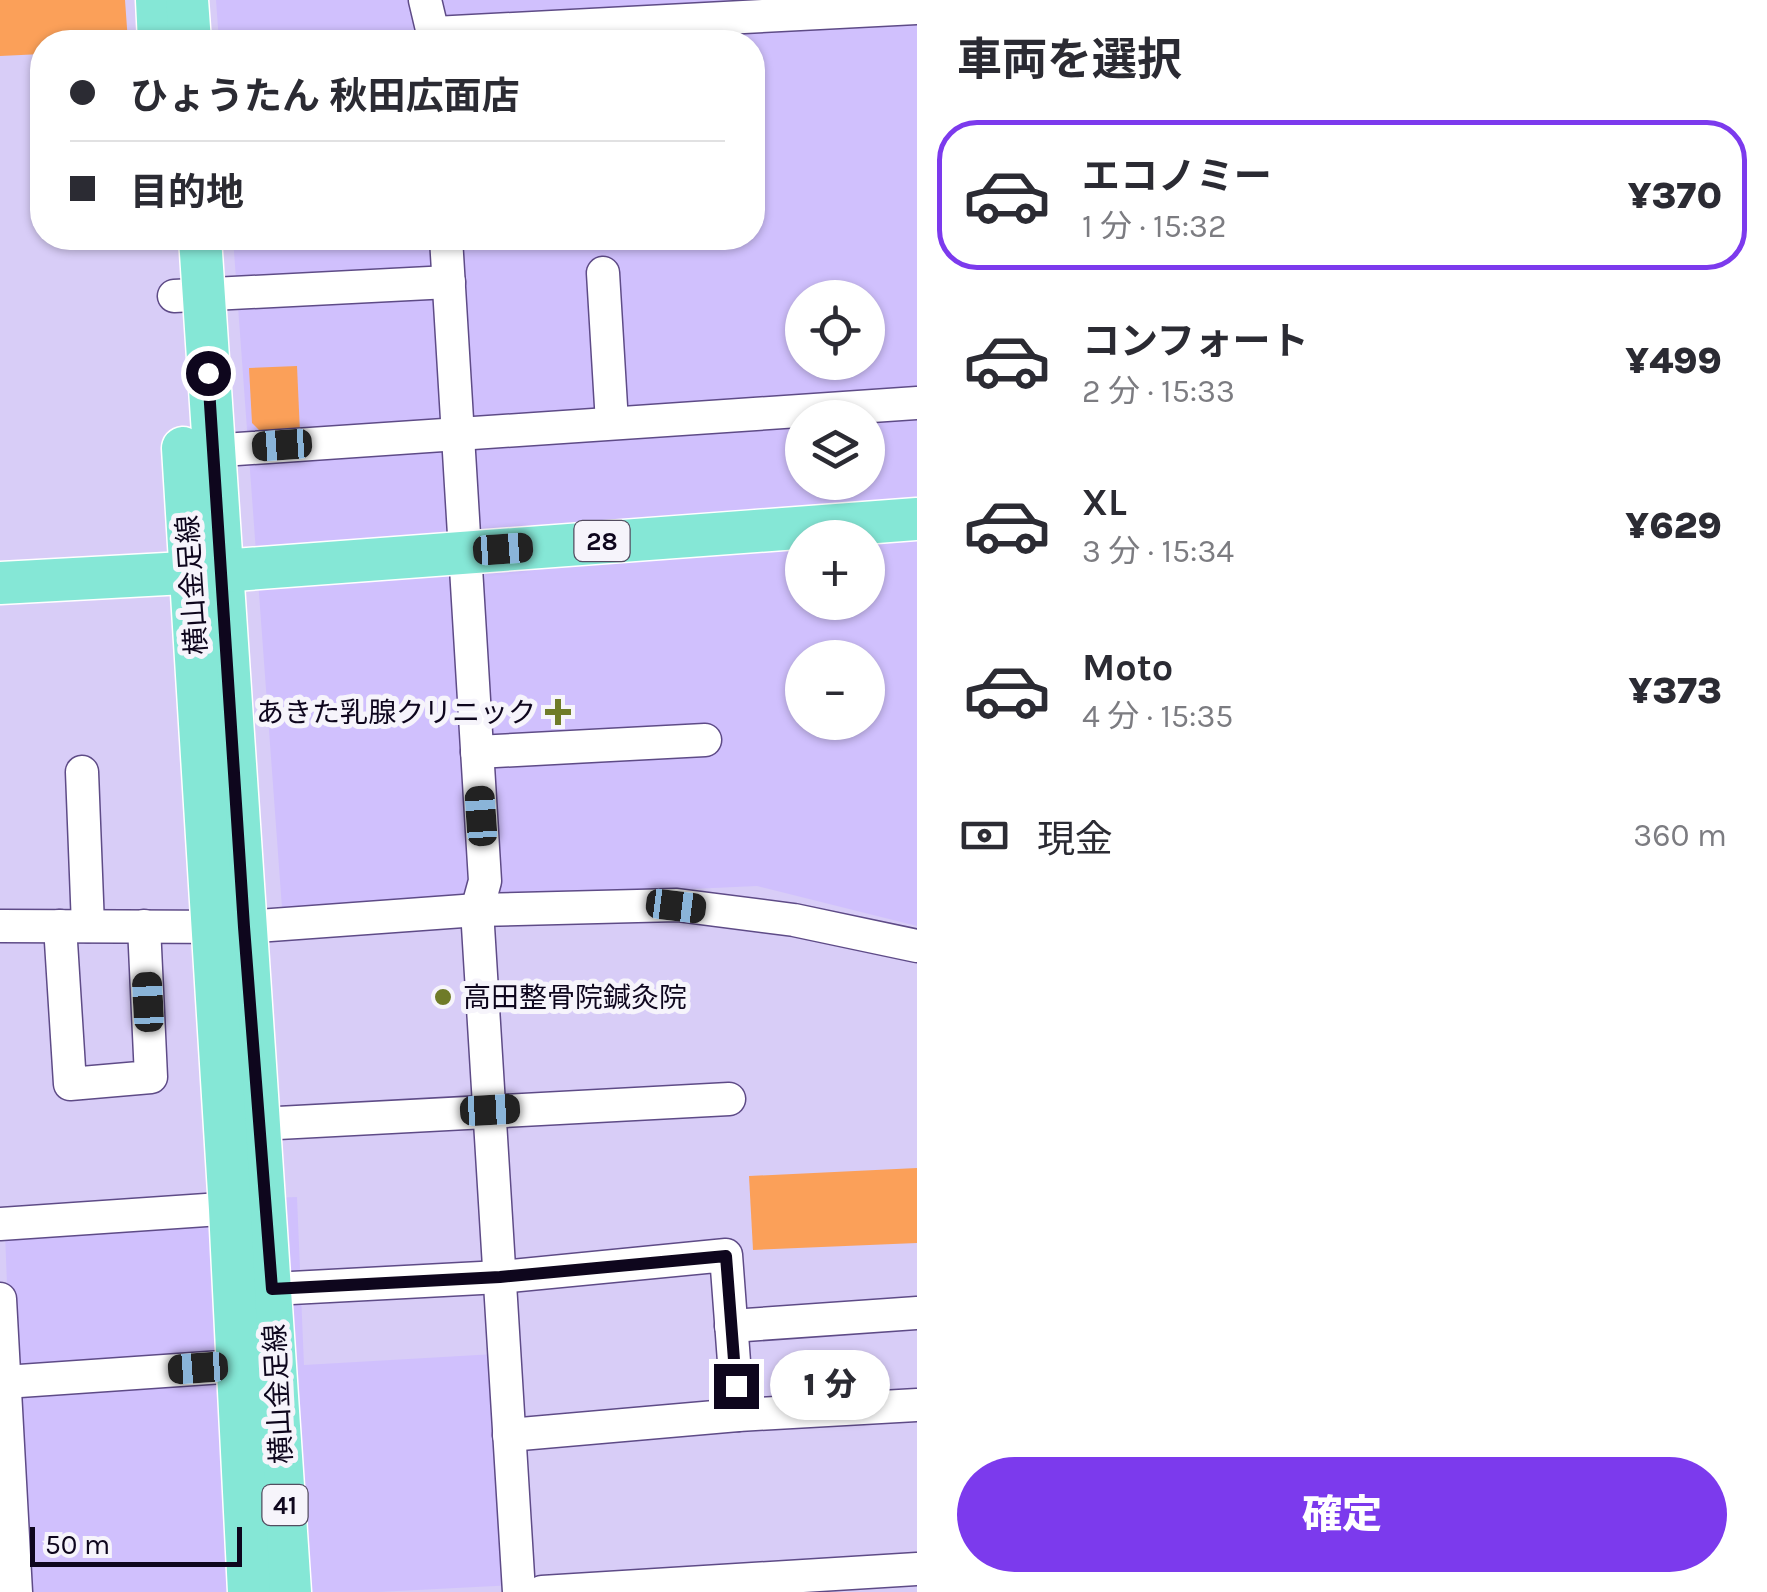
<!DOCTYPE html>
<html lang="ja">
<meta charset="utf-8">
<style>
body{margin:0;font-family:Karla,"Noto Sans JP",sans-serif;background:#f7f7f7;color:#2b2b33;height:100vh;display:flex;flex-direction:column;font-size:38px;white-space:nowrap}
*{box-sizing:border-box;margin:0}
p{font-size:32px;color:#7c7c81}
.icon{flex:none;width:55px;height:55px;fill:none;stroke:currentColor;stroke-width:2;stroke-linecap:round;stroke-linejoin:round}
.map{position:relative;flex:1;overflow:hidden}
.panel{display:flex;flex-direction:column;background:#fff;width:850px}
.panel>*{flex:none}
.top-card{position:absolute;left:30px;top:30px;width:735px;height:220px;border-radius:40px;box-shadow:0 2px 8px #0004;display:grid;align-content:center;height:220px;padding:0 40px;background:#fff}
.controls{position:absolute;left:785px;top:280px;display:grid;gap:20px}
.controls a{display:grid;place-items:center;width:100px;height:100px;border-radius:50%;background:#fff;box-shadow:0 2px 8px #0004;font-size:50px}
.scale{position:absolute;left:30px;bottom:25px;width:212px;box-sizing:border-box;padding-left:10px;border:5px solid #0e061d;border-top:0;font-size:28px;line-height:35px;white-space:nowrap;color:#0e061d;-webkit-text-stroke:8px #f6f4fb;paint-order:stroke}
.end{position:absolute;width:45px;height:45px;margin:-22px;border:12px solid #0e061d;background:#fff;box-shadow:0 0 0 5px #fff}
.from{border-radius:50%}
.bubble{position:absolute;height:70px;border-radius:35px;background:#fff;box-shadow:0 2px 8px #0004;font-size:32px;font-weight:800;line-height:70px;text-align:center}
.car{position:absolute;width:30px;height:60px;margin:-30px -15px;border-radius:12px;box-shadow:0 0 8px 2px #0007;background:linear-gradient(#222 24%,#8ab4d8 0 40%,#222 0 76%,#8ab4d8 0 86%,#222 0)}
.top-card b{display:flex;align-items:center;gap:35px;height:95px;font-size:38px}
.top-card b+b{border-top:2px solid #e1e1e2}
.top-card i{width:25px;height:25px;background:#2b2b33}
ul{padding:0;list-style:none}
li{display:flex;align-items:center;gap:30px;height:150px;margin:0 20px 15px;padding:0 20px;border:5px solid transparent;border-radius:40px}
li div{flex:1}
li b{display:block;font-size:38px}
li em{font-style:normal;font-weight:800}
li.current{border-color:#7c3aed}
li>.icon{width:90px;height:90px;stroke-width:1.5}
h2{padding:0 40px;font-size:45px;line-height:120px}
.pay{display:flex;align-items:center;gap:25px;height:110px;padding:0 40px;font-size:38px}
.pay p{margin-inline-start:auto}
.cta{display:flex;gap:20px;margin-top:auto;padding:20px 40px}
.cta a{flex:1;height:115px;border-radius:60px;background:#7c3aed;color:#fff;font-size:40px;font-weight:800;line-height:115px;text-align:center}
main{display:flex;flex:1;min-height:0}
.map>svg:first-child{display:block}
.built{fill:#d0c0fd;fill-rule:evenodd}
.green{fill:#fba059}
.lines{fill:none;stroke-linecap:round;stroke-linejoin:round}
.minor-casing{stroke:#5e4b87;stroke-width:35}
.major-casing{stroke:#fff;stroke-width:45}
.minor{stroke:#fff;stroke-width:32}
.major{stroke:#85e7d6;stroke-width:42}
.route{stroke:#0e061d;stroke-width:12}
.poi-dot{fill:#6f7b28;stroke:#f6f4fb;stroke-width:4}
.labels{text-anchor:middle;dominant-baseline:central;stroke-width:10;stroke-linejoin:round;paint-order:stroke}
.shield{fill:#f6f4fb;stroke:#544d60;stroke-width:2.5}
.shield-label{font-size:25px;font-weight:bold;fill:#0e061d}
.street-label{font-size:28px;fill:#0e061d;stroke:#f6f4fb}
.poi-label{font-size:28px;fill:#0e061d;stroke:#f6f4fb;text-anchor:end}
</style>
<main>
<div class="map">
<svg width="917" height="1592" viewBox="0 0 917 1592">
<rect width="100%" height="100%" fill="#d8cdf7"/>
<g class="built">
<path d="M216,0H917V926L757,886L282,908L233,238H752V42H219ZM802,298H868V362H802ZM802,418H868V482H802ZM802,538H868V602H802ZM802,658H868V722H802Z"/>
<polygon points="297,1197 304,1365 495,1354 517,1585 378,1592 19,1592 4,1208"/>
</g>
<g class="green">
<polygon points="0,0 125,0 128,42 42,42 42,54 0,56"/>
<polygon points="297,366 300,433 263,434 252,423 249,368"/>
<polygon points="917,1168 917,1243 753,1250 749,1176"/>
</g>
<g class="lines">
<g class="minor-casing">
<g id="minor">
<polyline points="425,0 435,42"/>
<polyline points="434,33 917,8"/>
<polyline points="446,238 485,881 477,910 519,1592"/>
<polyline points="603,273 612,423"/>
<polyline points="174,296 449,282"/>
<polyline points="193,452 917,403"/>
<polyline points="477,752 705,740"/>
<polyline points="82,772 88,926"/>
<polyline points="0,926 244,927 477,910 677,905 794,920 917,946"/>
<polyline points="60,926 70,1084 151,1077 144,926"/>
<polyline points="259,1124 729,1099"/>
<polyline points="0,1224 250,1207"/>
<polyline points="272,1289 500,1277 726,1255 738,1415 509,1435"/>
<polyline points="0,1299 16,1592"/>
<polyline points="731,1326 917,1313"/>
<polyline points="5,1382 237,1366"/>
<polyline points="738,1415 917,1405"/>
<polyline points="542,1592 917,1569"/>
</g>
</g>
<g class="major-casing">
<g id="major">
<polyline points="157,0 159,42"/>
<polyline points="187,0 190,42"/>
<polyline points="200,238 290,1592"/>
<polyline points="183,448 230,1209 249,1592"/>
<polyline points="0,583 221,571 917,519"/>
</g>
</g>
<use href="#minor" class="minor"/>
<use href="#major" class="major"/>
</g>
<g class="lines">
<polyline class="route" points="208,373 244,927 272,1289 500,1277 726,1256 736,1386"/>
</g>
<g class="poi-dot">
<path d="M553 697h10v10h10v10h-10v10h-10v-10h-10v-10h10z"/>
<circle cx="443" cy="997" r="10"/>
</g>
<g class="labels">
<g class="shield">
<rect x="574.5" y="521" width="55" height="40" rx="8"/>
<rect x="262.5" y="1485" width="45" height="40" rx="8"/>
</g>
<g class="shield-label">
<text x="602" y="541">28</text>
<text x="285" y="1505">41</text>
</g>
<g class="street-label">
<text transform="translate(192 585) rotate(-94)">横山金足線</text>
<text transform="translate(278 1394) rotate(-93)">横山金足線</text>
</g>
<g class="poi-label">
<text x="536" y="712">あきた乳腺クリニック</text>
<text x="463" y="997" text-anchor="start">高田整骨院鍼灸院</text>
</g>
</g>
</svg>
<div class="controls">
<a><svg class="icon" aria-label="locate" viewBox="0 0 24 24"><circle cx="12" cy="12" r="6"/><path d="M12 2v4M12 18v4M2 12h4M18 12h4"/></svg></a>
<a><svg class="icon" aria-label="layers" viewBox="0 0 24 24"><path d="M12 4l9 5-9 5-9-5zM3 14l9 5 9-5"/></svg></a>
<a>+</a>
<a>−</a>
</div>
<div class="scale">50 m</div>
<i class="end from" style="left:208px;top:373px"></i>
<i class="end" style="left:736px;top:1386px"></i>
<div class="bubble" style="left:770px;top:1350px;width:120px">1 分</div>
<i class="car" style="left:282px;top:445px;rotate:266deg"></i>
<i class="car" style="left:503px;top:549px;rotate:86deg"></i>
<i class="car" style="left:481px;top:816px;rotate:356deg"></i>
<i class="car" style="left:676px;top:906px;rotate:97deg"></i>
<i class="car" style="left:148px;top:1002px;rotate:357deg"></i>
<i class="car" style="left:490px;top:1110px;rotate:87deg"></i>
<i class="car" style="left:198px;top:1368px;rotate:266deg"></i>
<div class="top-card">
<b><i class="from"></i>ひょうたん 秋田広面店</b>
<b><i></i>目的地</b>
</div>
</div>
<section class="panel">
<h2>車両を選択</h2>
<ul>
<li class="current"><svg class="icon" aria-label="car" viewBox="0 0 24 24"><path d="M5 17H2v-5l4-1 3-4h7l3 4 3 1v5h-3M9 17h6M6 11h13"/><circle cx="7" cy="17" r="2"/><circle cx="17" cy="17" r="2"/></svg><div><b>エコノミー</b><p>1 分 · 15:32</p></div><em>¥370</em></li>
<li><svg class="icon" aria-label="car" viewBox="0 0 24 24"><path d="M5 17H2v-5l4-1 3-4h7l3 4 3 1v5h-3M9 17h6M6 11h13"/><circle cx="7" cy="17" r="2"/><circle cx="17" cy="17" r="2"/></svg><div><b>コンフォート</b><p>2 分 · 15:33</p></div><em>¥499</em></li>
<li><svg class="icon" aria-label="car" viewBox="0 0 24 24"><path d="M5 17H2v-5l4-1 3-4h7l3 4 3 1v5h-3M9 17h6M6 11h13"/><circle cx="7" cy="17" r="2"/><circle cx="17" cy="17" r="2"/></svg><div><b>XL</b><p>3 分 · 15:34</p></div><em>¥629</em></li>
<li><svg class="icon" aria-label="car" viewBox="0 0 24 24"><path d="M5 17H2v-5l4-1 3-4h7l3 4 3 1v5h-3M9 17h6M6 11h13"/><circle cx="7" cy="17" r="2"/><circle cx="17" cy="17" r="2"/></svg><div><b>Moto</b><p>4 分 · 15:35</p></div><em>¥373</em></li>
</ul>
<div class="pay"><svg class="icon" aria-label="cash" viewBox="0 0 24 24"><path d="M3 7h18v10H3z"/><circle cx="12" cy="12" r="2"/></svg>現金<p>360 m</p></div>
<div class="cta"><a>確定</a></div>
</section>
</main>
